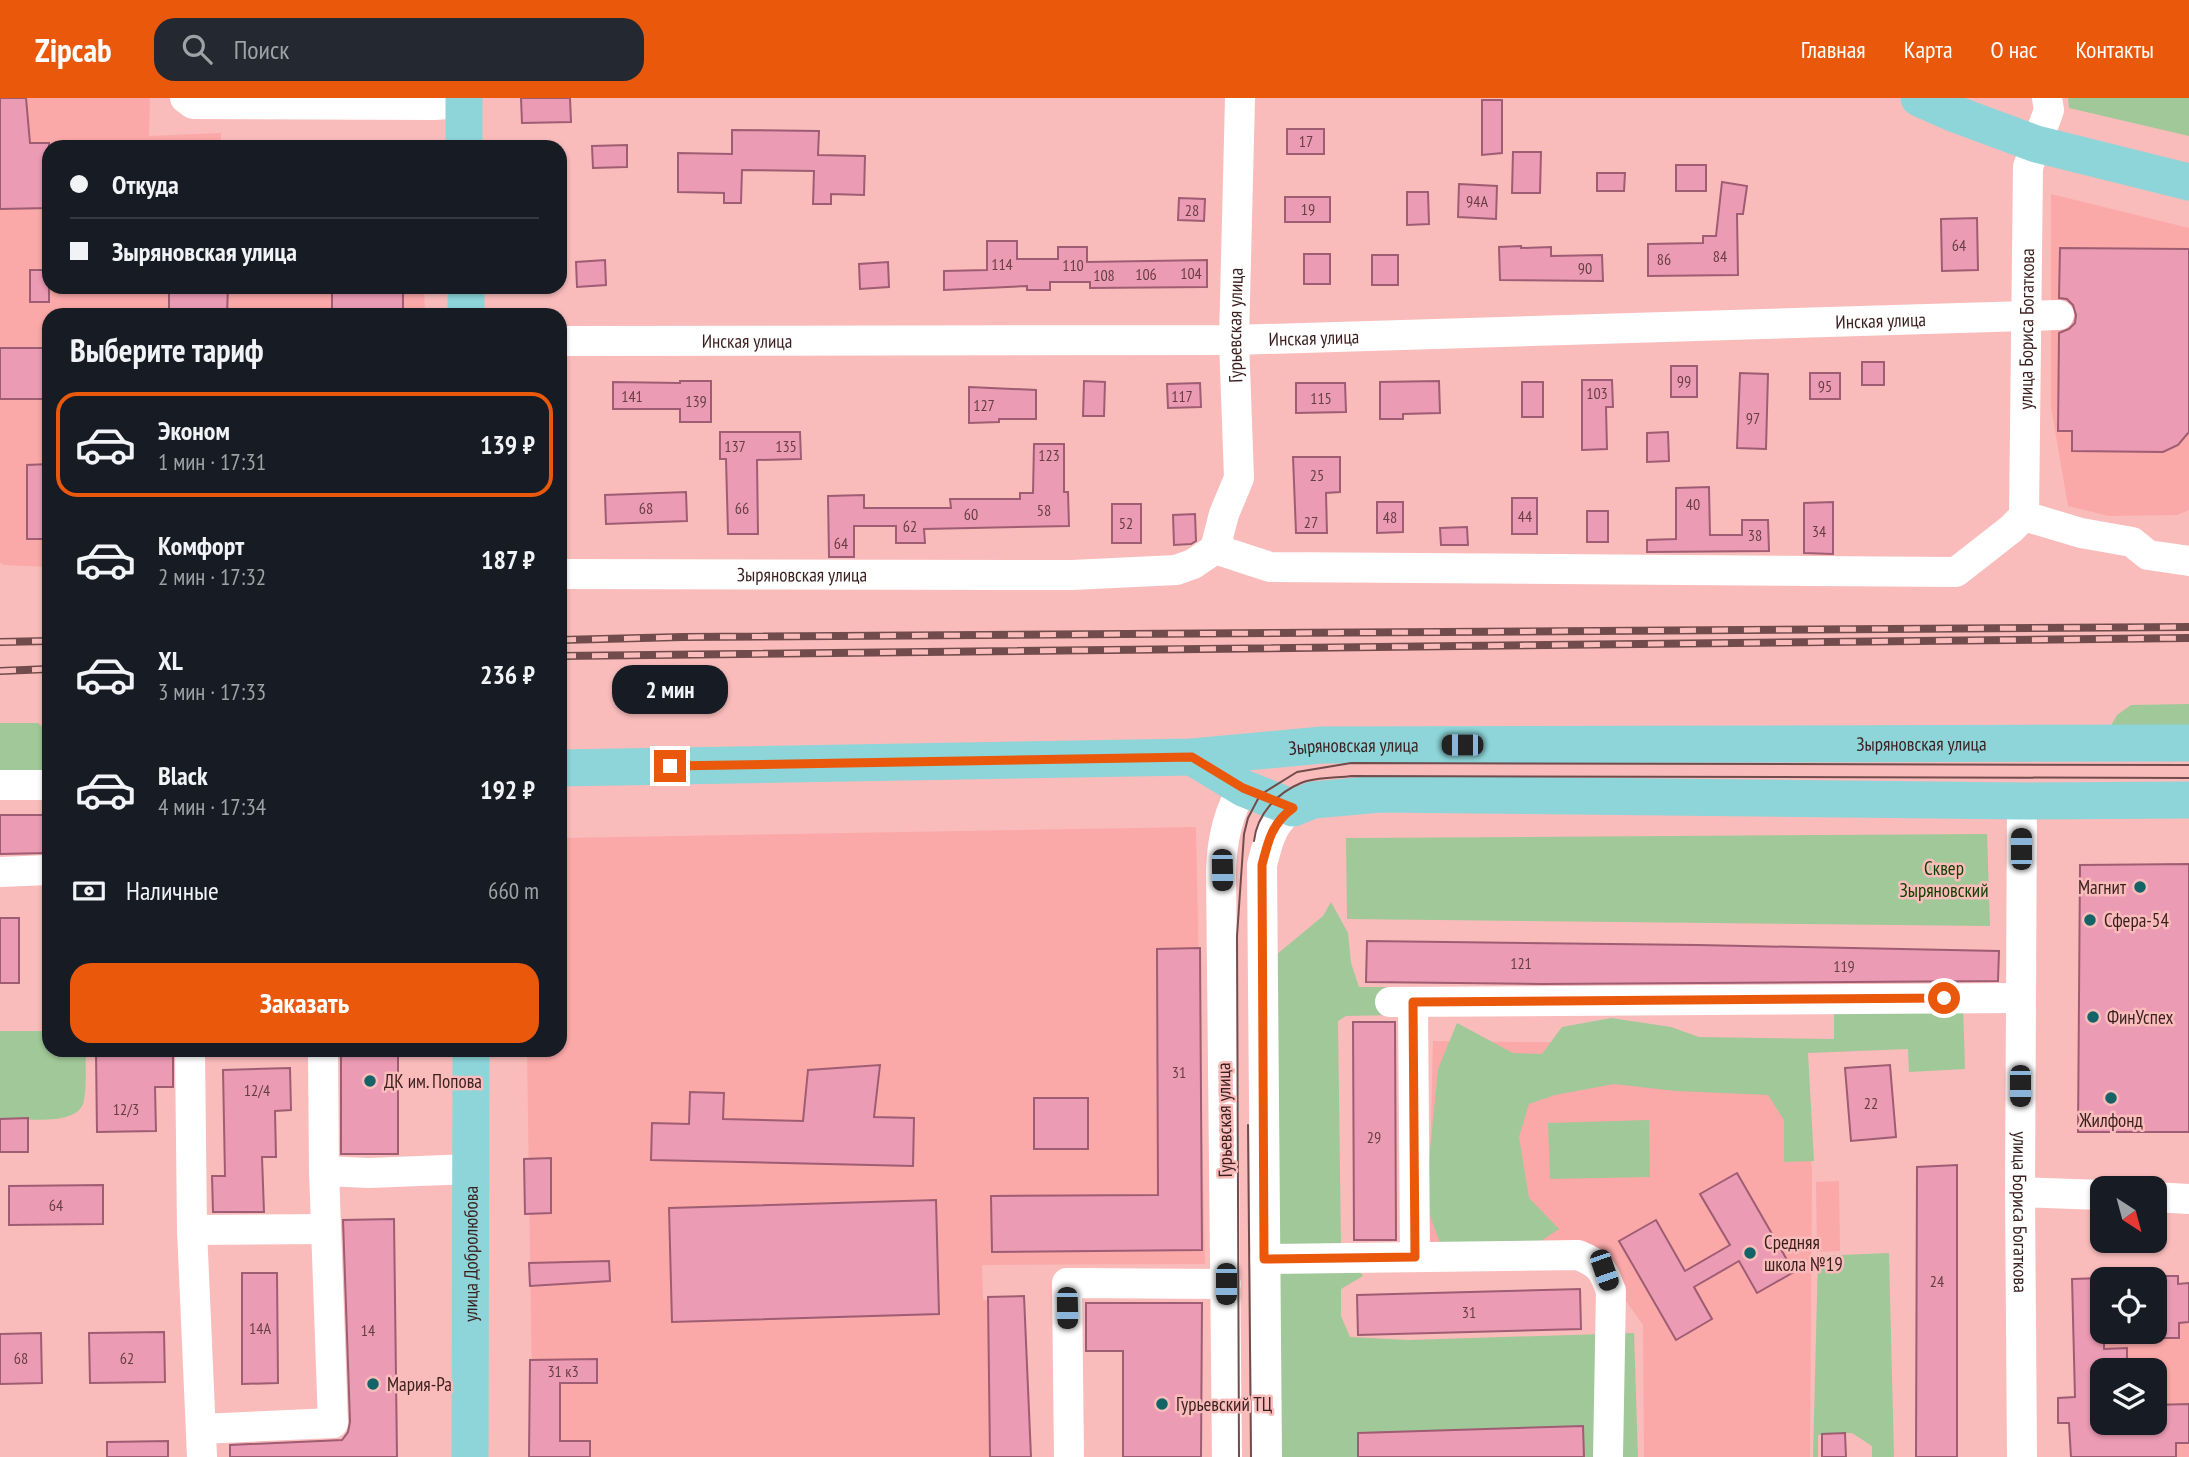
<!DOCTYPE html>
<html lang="ru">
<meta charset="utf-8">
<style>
body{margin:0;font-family:"PT Sans Narrow",sans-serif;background:#242831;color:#f1f3f6;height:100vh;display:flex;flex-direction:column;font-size:26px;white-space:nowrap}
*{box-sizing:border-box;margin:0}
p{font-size:23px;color:#9ea1a6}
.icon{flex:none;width:38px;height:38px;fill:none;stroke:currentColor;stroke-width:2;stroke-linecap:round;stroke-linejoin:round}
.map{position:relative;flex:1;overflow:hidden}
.side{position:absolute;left:42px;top:210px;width:525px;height:749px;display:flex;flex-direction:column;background:#171b24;border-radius:21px;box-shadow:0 2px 5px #0004}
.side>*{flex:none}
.hud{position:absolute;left:42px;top:42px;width:525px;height:154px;border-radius:21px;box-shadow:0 2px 5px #0004;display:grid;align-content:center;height:154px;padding:0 28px;background:#171b24}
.needle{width:46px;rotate:144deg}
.fabs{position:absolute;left:2090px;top:1078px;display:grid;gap:14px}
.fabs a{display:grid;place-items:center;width:77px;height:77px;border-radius:14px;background:#171b24;box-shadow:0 2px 5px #0004;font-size:35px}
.end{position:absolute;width:32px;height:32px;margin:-16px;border:9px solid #ea580c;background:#fff;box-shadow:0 0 0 4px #fff}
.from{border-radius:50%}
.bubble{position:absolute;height:49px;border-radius:21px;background:#171b24;box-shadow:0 2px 5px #0004;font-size:23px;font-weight:600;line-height:49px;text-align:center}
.car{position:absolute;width:21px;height:42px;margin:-21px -10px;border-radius:9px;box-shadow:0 0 5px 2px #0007;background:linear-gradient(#222 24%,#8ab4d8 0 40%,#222 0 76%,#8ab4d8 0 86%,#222 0)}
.hud b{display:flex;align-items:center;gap:24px;height:66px;font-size:26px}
.hud b+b{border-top:2px solid #363941}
.hud i{width:18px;height:18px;background:#f1f3f6}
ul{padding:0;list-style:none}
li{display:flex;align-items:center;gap:21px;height:105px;margin:0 14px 10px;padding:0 14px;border:4px solid transparent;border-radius:21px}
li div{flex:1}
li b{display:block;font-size:26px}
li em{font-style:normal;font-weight:600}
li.selected{border-color:#ea580c}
li>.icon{width:63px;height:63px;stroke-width:1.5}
h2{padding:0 28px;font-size:32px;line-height:84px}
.pay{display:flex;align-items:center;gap:18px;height:77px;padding:0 28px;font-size:26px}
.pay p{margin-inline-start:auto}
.button{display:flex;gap:14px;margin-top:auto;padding:14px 28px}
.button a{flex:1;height:80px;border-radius:21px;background:#ea580c;color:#fff;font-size:28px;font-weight:600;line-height:80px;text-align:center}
header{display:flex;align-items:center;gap:42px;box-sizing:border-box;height:98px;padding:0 35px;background:#ea580c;color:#fff}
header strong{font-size:33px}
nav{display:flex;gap:38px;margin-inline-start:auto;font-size:24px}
.search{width:490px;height:63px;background:#242831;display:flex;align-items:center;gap:18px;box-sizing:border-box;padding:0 24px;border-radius:21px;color:#9ea1a6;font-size:26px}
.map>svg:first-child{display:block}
.built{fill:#fba8a8;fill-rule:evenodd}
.green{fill:#a1c898}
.building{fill:#ec9bb4;stroke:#9e5d72;stroke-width:2}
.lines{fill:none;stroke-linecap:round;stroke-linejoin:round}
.minor{stroke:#fff;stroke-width:30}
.major{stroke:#8dd5d9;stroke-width:37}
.tram{stroke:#724c4c;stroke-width:2}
.rail-casing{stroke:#724c4c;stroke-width:8}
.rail{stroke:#f9bcbb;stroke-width:5;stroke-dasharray:16;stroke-linecap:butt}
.route{stroke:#ea580c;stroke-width:9}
.poi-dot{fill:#136367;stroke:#f9bcbb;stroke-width:2.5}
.labels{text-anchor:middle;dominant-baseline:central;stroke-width:5;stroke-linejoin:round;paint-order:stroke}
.number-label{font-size:16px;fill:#673e44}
.street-label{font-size:19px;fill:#3b1f1f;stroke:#f9bcbb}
.park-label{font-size:19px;fill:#114201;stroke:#f9bcbb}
.poi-label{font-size:19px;fill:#3b1f1f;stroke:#f9bcbb;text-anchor:start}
</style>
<header>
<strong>Zipcab</strong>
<div class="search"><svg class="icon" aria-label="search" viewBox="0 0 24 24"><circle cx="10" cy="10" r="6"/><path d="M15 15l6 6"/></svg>Поиск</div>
<nav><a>Главная</a><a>Карта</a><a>О нас</a><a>Контакты</a></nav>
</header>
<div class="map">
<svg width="2189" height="1359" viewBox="0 0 2189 1359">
<rect width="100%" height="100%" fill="#f9bcbb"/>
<g class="built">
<polygon points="0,0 150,0 149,38 221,35 221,49 49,49 49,189 424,189 425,217 49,217 49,469 4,467 0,465"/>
<polygon points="2051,96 2189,130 2189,412 2177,417 2109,418 2068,408 2051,309"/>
<polygon points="1196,729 1205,1166 982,1167 983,1202 1018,1202 1022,1359 533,1359 527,952 560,952 560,740"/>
<polygon points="1433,943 1804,947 1812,1074 1810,1359 1644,1359 1643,1227 1587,1148 1428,1148"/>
<polygon points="1839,1083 1840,1153 1817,1154 1816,1084"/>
<path d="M2178,1178L2179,1186L2189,1185V1359H2071L2070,1351L2076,1350L2072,1181L2103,1180L2102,1234H2154V1181H2138V1179ZM2102,1272H2154V1325H2102Z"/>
</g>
<g class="green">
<polygon points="2068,0 2189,0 2189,38 2069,10"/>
<polygon points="2189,606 2189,632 2109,631 2117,617 2131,607"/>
<polygon points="0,625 38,625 49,635 49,672 0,673"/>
<polygon points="1987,736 1990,828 1347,821 1346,740"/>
<polygon points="1331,804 1348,835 1351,865 1359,889 1391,889 1396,917 1346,918 1338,923 1341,1148 1363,1178 1341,1191 1341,1218 1350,1239 1409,1242 1634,1235 1638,1359 1280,1359 1276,857 1323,818"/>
<polygon points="1963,907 1965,971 1909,974 1908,951 1808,955 1814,1063 1784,1064 1784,1022 1768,997 1675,993 1614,986 1555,997 1529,1006 1519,1039 1529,1100 1559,1131 1532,1149 1440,1145 1425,1104 1438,971 1457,925 1513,955 1542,956 1562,929 1611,920 1671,929 1699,939 1834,941 1834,909"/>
<path d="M0,933H49V952H86C85,968 87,986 84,1002C80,1030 22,1020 0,1020Z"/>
<polygon points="1649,1022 1650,1079 1550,1081 1548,1025"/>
<polygon points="1889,1155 1894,1359 1872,1359 1872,1348 1852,1335 1818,1337 1818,1359 1813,1359 1818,1158"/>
</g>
<g class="building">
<polygon points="0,0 26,0 30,45 49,45 49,110 0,111"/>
<polygon points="521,0 570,0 571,24 522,25"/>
<polygon points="1482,2 1502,2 1502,55 1482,57"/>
<rect x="1287" y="31" width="37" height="25"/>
<polygon points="732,32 819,33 818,57 865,58 864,97 831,96 831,106 813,106 814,73 742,72 741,105 724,105 724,95 678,94 678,55 732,56"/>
<polygon points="627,47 627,69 593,70 592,48"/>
<polygon points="1513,54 1541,54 1540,95 1512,95"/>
<rect x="1676" y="67" width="30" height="26"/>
<polygon points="1597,75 1625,75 1624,93 1597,93"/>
<polygon points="1722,84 1747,88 1743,116 1737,116 1738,177 1648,178 1648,146 1703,145 1703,138 1716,138"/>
<polygon points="1459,86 1497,88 1496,121 1458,119"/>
<polygon points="1407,94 1428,94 1429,126 1407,127"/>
<rect x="1285" y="99" width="45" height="25"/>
<polygon points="1179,100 1205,101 1204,123 1178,122"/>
<polygon points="1977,120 1978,172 1942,173 1941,121"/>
<polygon points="987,143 1017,143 1017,161 1058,161 1058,149 1087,149 1087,164 1207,162 1207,189 1090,190 1090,184 1050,184 1050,192 1027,192 1027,188 944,192 944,173 987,172"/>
<polygon points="1521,148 1521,150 1551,149 1551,158 1602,157 1603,183 1500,182 1499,149"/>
<polygon points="2060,150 2189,151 2189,334 2178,347 2163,354 2072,353 2072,333 2058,333 2059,235 2069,231 2075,225 2076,217 2073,207 2067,201 2059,200"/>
<rect x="1304" y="156" width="26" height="30"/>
<rect x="1372" y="157" width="26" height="30"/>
<polygon points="605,162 606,187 577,189 576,164"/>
<polygon points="888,164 889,189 860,191 859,166"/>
<rect x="30" y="172" width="19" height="32"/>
<polygon points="169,189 228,189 227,217 169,217"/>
<rect x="332" y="189" width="71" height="28"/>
<rect x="0" y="250" width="49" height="51"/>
<rect x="1862" y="264" width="22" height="23"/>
<rect x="1671" y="268" width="26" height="31"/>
<polygon points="1740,275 1768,276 1766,351 1737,350"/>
<rect x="1810" y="275" width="30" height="26"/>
<polygon points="1582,282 1612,282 1613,309 1606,309 1607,351 1582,352"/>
<polygon points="680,283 711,283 711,324 680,324 680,311 613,311 613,284 680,285"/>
<polygon points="1084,283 1105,284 1104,318 1083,318"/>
<polygon points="1439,283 1440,315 1403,316 1403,321 1380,321 1380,284"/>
<rect x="1522" y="284" width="21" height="35"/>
<polygon points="1200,285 1201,309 1168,310 1167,286"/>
<polygon points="1296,285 1345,285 1346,314 1296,315"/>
<polygon points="969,289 1036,292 1036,321 999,321 999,324 969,325"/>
<polygon points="720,334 800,334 801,361 757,362 758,436 728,436 726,361 720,361"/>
<polygon points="1668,334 1669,363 1647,364 1647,335"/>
<polygon points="1034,346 1064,346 1064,394 1068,394 1069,428 924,431 925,445 896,445 896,428 854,428 854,459 829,459 828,398 864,397 864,410 951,410 950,401 1020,401 1020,395 1033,395"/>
<polygon points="1293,359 1340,359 1340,394 1326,395 1327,435 1296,435"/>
<polygon points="49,366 49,441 27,441 27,367"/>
<polygon points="1709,389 1710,437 1742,437 1742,422 1768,422 1769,453 1647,454 1647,442 1676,441 1676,390"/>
<polygon points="686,394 687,423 606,426 605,397"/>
<rect x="1512" y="400" width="25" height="36"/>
<polygon points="1377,404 1403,404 1403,434 1377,435"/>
<polygon points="1833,404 1833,456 1804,455 1804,405"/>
<rect x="1112" y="406" width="29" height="39"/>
<rect x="1587" y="413" width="21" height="31"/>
<polygon points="1195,416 1196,443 1191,446 1174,447 1173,417"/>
<polygon points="1467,429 1468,447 1441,447 1440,430"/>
<polygon points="0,717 49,717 49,755 0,756"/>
<polygon points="2189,766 2189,1034 2078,1034 2080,767"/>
<rect x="0" y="820" width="19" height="65"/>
<polygon points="1367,843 1698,847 1999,853 1998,883 1542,886 1366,884"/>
<polygon points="1200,850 1202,1152 992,1154 991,1098 1158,1097 1157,851"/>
<polygon points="1353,924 1395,924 1396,1142 1354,1142"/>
<rect x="341" y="952" width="57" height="104"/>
<polygon points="173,953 173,989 155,989 156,1033 97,1034 96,954"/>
<polygon points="880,967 874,1019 914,1020 913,1068 651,1062 652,1025 689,1026 690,994 724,995 723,1021 803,1023 808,972"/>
<polygon points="1890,967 1896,1039 1851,1043 1845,970"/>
<polygon points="290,970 291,1012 275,1013 276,1059 262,1059 264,1114 213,1114 212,1078 225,1078 223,972"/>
<rect x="1034" y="1000" width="54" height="51"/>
<polygon points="28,1020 28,1054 0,1054 0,1021"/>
<polygon points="551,1060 551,1115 525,1116 524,1061"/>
<polygon points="1957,1067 1957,1359 1916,1359 1917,1069"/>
<polygon points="1737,1075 1794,1174 1757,1195 1739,1163 1694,1189 1712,1221 1676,1242 1619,1143 1656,1122 1685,1173 1730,1147 1700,1096"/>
<polygon points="103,1087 103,1126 9,1127 9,1088"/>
<polygon points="936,1102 939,1216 672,1224 669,1110"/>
<polygon points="394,1121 397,1359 230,1359 230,1347 342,1342 348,1334 350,1324 343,1122"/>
<polygon points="609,1163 610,1183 530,1188 529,1165"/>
<polygon points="242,1175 277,1175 278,1285 242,1286"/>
<polygon points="2154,1178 2178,1178 2178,1186 2189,1185 2189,1224 2179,1225 2179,1240 2154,1240"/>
<polygon points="2102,1180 2102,1234 2104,1234 2104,1251 2127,1250 2127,1272 2102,1272 2102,1325 2154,1325 2154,1307 2189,1306 2189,1345 2176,1345 2176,1359 2071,1359 2069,1325 2058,1325 2058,1300 2075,1299 2072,1181"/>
<polygon points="1580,1191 1581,1231 1358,1237 1357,1197"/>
<polygon points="1024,1198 1031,1359 990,1359 988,1199"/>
<polygon points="1086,1205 1202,1205 1201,1359 1123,1359 1123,1253 1086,1253"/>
<polygon points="164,1234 165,1284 90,1285 89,1235"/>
<polygon points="41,1235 42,1285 0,1286 0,1236"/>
<polygon points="597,1261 597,1285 560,1285 560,1343 590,1343 590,1359 529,1359 530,1262"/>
<polygon points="1583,1328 1584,1359 1358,1359 1358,1335"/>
<polygon points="1845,1335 1846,1359 1822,1359 1822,1336"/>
<polygon points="168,1343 168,1359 107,1359 107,1344"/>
</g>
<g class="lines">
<g class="minor">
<polyline points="185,0 193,6 434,7 464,5"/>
<path id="s1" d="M560,243L1234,242L2059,217"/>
<path id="s2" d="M2024,418L2028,69L2049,12L2047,0"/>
<polyline points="2024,418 2081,435 2132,444 2148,457 2189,463"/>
<path id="s3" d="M1215,451L1224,416L1239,380L1234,242L1240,0"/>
<path id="s4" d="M560,476L1072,477L1176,472L1193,466L1215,451L1270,469L1956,474L2011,431L2024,418"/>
<polyline points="0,687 49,687"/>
<path id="s5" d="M2022,703L2020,1094L2022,1359"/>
<polyline points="0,774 49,772"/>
<polyline points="1390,904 2020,900"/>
<polyline points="1413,904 1415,1159"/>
<polyline points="190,952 192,1132 326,1131"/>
<polyline points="324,1073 369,1075 471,1071"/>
<polyline points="2020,1094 2102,1097"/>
<polyline points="2154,1099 2189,1101"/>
<polyline points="192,1132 202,1359"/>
<path d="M1264,1161L1578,1157C1600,1166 1603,1171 1611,1193L1608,1359"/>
<polyline points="201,1331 333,1325 324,1073 323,952"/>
<polyline points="1069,1359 1067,1185 1226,1186"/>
<path d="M1227,1359L1221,772C1222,743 1228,714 1243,690"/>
<path d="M1267,1359L1262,767C1268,743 1272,724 1293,710"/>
</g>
<g class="major">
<polyline points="464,0 464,49"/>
<polyline points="1919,0 1955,16 2036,46 2189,84"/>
<polyline points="466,189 466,217"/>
<polyline points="1192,659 1243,690 1293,710 1313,702 1380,696 2022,703 2189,702"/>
<path id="s6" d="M560,670L1192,659L1322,647L2189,645"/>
<path id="s7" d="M470,1359L471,952"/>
</g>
<g class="tram">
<path d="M1254,743C1257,716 1277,695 1301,685C1315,679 1336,680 1352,678L2189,680"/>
<polyline points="1248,1027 1251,1359"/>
<polyline points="1239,1359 1237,838 1244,736 1248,720 1260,697 1297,674 1351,665 2189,667"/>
</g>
<g class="rail-casing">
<g id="rail">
<polyline points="560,542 683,539 2189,529"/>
<polyline points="0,544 49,543"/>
<polyline points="560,558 2189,540"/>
<polyline points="0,573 49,571"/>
</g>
</g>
<use href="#rail" class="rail"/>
</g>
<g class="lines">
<path class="route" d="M670,668L1192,659L1243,690L1293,710C1272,725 1268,743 1262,767L1264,1161L1415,1159L1413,904L1944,900"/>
</g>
<g class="poi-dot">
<circle cx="2140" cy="789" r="7"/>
<circle cx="2090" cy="822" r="7"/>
<circle cx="2093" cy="919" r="7"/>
<circle cx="370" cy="983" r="7"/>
<circle cx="2111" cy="1000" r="7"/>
<circle cx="1750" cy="1155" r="7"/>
<circle cx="373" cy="1286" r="7"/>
<circle cx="1162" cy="1306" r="7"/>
</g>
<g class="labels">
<g class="number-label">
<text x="1306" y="43">17</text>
<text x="1477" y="103">94А</text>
<text x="1308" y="111">19</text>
<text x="1192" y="112">28</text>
<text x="1959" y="147">64</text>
<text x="1720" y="158">84</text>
<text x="1664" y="161">86</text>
<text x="1002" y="166">114</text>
<text x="1073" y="167">110</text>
<text x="1585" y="170">90</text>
<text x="1191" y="175">104</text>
<text x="1146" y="176">106</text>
<text x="1104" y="177">108</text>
<text x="1684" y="283">99</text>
<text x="1825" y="288">95</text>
<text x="1597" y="295">103</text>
<text x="632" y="298">141</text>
<text x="1182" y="298">117</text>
<text x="1321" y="300">115</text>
<text x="696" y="303">139</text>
<text x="984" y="307">127</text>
<text x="1753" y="320">97</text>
<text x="735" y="348">137</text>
<text x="786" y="348">135</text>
<text x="1049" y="357">123</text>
<text x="1317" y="377">25</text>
<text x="1693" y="406">40</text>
<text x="646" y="410">68</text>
<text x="742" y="410">66</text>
<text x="1044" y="412">58</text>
<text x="971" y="416">60</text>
<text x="1525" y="418">44</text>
<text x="1390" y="419">48</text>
<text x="1311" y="424">27</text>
<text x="1126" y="425">52</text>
<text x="910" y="428">62</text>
<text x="1819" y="433">34</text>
<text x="1755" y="437">38</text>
<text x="841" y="445">64</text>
<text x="1521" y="865">121</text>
<text x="1844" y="868">119</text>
<text x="1179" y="974">31</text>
<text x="257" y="992">12/4</text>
<text x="1871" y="1005">22</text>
<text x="126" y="1011">12/3</text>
<text x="1374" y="1039">29</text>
<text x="56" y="1107">64</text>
<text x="1937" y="1183">24</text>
<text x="1469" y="1214">31</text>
<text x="260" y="1230">14А</text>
<text x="368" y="1232">14</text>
<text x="21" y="1260">68</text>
<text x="127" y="1260">62</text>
<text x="563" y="1273">31 к3</text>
</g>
<g class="street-label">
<text stroke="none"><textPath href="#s1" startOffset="1321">Инская улица</textPath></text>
<text stroke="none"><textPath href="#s3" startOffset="228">Гурьевская улица</textPath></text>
<text stroke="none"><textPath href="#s2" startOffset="187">улица Бориса Богаткова</textPath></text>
<text stroke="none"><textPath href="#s1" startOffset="754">Инская улица</textPath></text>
<text stroke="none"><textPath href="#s1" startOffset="187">Инская улица</textPath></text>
<text stroke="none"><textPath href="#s4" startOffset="242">Зыряновская улица</textPath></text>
<text stroke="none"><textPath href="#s6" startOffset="1362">Зыряновская улица</textPath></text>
<text stroke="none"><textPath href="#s6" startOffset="794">Зыряновская улица</textPath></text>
<text transform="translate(1224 1022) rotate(-91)">Гурьевская улица</text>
<text stroke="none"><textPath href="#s5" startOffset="411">улица Бориса Богаткова</textPath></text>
<text stroke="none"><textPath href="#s7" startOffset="203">улица Добролюбова</textPath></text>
</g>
<g class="park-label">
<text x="1944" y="770">Cквер<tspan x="1944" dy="22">Зыряновский</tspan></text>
</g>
<g class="poi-label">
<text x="2126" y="789" text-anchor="end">Магнит</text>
<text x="2104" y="822">Сфера-54</text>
<text x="2107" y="919">ФинУспех</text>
<text x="384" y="983">ДК им. Попова</text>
<text x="2111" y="1022" text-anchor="middle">Жилфонд</text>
<text x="1764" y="1144">Средняя<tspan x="1764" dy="22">школа №19</tspan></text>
<text x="387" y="1286">Мария-Ра</text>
<text x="1176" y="1306">Гурьевский ТЦ</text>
</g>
</g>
</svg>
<div class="fabs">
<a><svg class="needle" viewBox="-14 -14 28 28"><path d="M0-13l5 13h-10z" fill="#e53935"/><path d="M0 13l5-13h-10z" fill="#9ea1a6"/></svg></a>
<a><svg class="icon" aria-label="locate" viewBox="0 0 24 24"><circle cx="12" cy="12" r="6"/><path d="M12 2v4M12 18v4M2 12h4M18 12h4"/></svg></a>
<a><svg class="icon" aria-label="layers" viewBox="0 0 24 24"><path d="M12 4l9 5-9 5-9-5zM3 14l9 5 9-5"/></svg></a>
</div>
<i class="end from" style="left:1944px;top:900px"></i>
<i class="end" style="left:670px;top:668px"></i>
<div class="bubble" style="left:612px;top:567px;width:116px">2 мин</div>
<i class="car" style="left:1462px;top:647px;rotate:270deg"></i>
<i class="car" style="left:2021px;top:751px;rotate:0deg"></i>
<i class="car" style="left:1222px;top:772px;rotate:179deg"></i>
<i class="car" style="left:2020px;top:988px;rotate:180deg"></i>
<i class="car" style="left:1604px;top:1172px;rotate:161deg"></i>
<i class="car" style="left:1226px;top:1186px;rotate:180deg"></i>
<i class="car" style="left:1067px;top:1210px;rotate:179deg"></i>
<div class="hud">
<b><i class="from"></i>Откуда</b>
<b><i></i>Зыряновская улица</b>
</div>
<section class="side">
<h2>Выберите тариф</h2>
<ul>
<li class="selected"><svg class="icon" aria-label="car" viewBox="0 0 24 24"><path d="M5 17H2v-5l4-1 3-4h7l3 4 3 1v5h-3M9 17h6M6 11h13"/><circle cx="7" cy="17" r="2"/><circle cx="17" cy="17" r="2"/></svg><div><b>Эконом</b><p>1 мин · 17:31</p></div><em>139 ₽</em></li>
<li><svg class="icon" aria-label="car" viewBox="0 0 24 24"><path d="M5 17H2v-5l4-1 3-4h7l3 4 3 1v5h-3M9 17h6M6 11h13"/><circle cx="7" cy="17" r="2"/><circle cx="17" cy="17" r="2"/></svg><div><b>Комфорт</b><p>2 мин · 17:32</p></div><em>187 ₽</em></li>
<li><svg class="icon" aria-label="car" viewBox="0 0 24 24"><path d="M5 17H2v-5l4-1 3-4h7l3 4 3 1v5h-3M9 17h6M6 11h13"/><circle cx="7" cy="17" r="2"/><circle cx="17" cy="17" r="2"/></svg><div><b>XL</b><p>3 мин · 17:33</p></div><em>236 ₽</em></li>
<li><svg class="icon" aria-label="car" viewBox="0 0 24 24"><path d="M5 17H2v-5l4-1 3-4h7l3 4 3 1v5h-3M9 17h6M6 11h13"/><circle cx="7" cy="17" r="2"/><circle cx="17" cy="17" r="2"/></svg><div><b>Black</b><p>4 мин · 17:34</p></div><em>192 ₽</em></li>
</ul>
<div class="pay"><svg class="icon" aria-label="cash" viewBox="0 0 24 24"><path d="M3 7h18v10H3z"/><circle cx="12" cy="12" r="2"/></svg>Наличные<p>660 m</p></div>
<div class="button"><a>Заказать</a></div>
</section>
</div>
